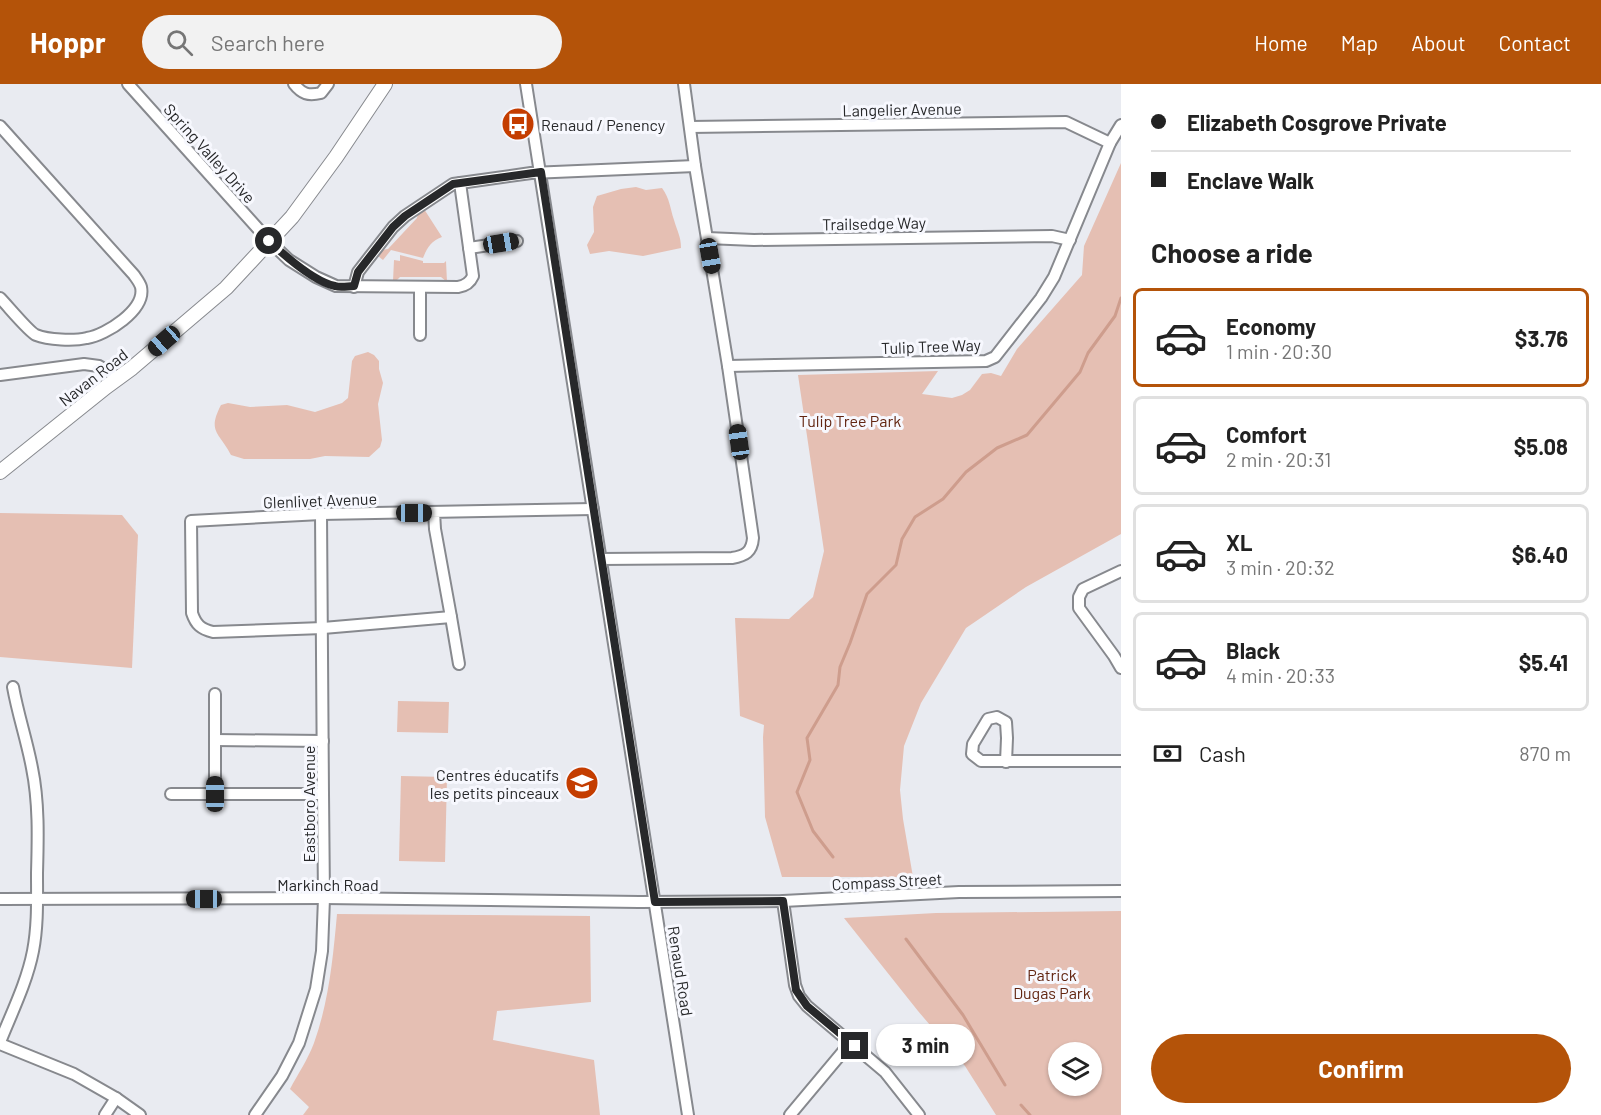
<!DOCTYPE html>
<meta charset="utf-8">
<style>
body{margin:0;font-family:Barlow,sans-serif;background:#f2f2f2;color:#222;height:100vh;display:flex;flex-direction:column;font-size:22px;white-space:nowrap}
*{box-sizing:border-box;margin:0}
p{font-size:20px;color:#767676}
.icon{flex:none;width:33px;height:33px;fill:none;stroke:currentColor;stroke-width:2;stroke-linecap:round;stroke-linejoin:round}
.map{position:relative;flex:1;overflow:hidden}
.sheet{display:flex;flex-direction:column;background:#fff;width:480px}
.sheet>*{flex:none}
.top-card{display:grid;align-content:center;height:132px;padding:0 30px;background:#fff}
.controls{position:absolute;left:1048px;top:958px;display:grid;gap:12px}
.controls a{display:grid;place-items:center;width:54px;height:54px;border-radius:50%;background:#fff;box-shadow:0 2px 4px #0004;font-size:30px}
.end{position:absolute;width:27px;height:27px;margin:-14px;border:8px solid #27282a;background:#fff;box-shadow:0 0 0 3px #fff}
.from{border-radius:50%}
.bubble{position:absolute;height:42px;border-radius:21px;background:#fff;box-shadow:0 2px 4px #0004;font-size:20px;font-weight:700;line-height:42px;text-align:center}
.car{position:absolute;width:18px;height:36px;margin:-18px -9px;border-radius:8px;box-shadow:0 0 4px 2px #0007;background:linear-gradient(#222 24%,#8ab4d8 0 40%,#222 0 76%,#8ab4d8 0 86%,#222 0)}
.top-card b{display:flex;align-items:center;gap:21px;height:57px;font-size:22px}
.top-card b+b{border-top:2px solid #e0e0e0}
.top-card i{width:15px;height:15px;background:#222}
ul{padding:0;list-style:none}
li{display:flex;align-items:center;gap:18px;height:99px;margin:0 12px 9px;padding:0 18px;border:3px solid #e0e0e0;border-radius:9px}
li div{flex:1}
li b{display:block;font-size:22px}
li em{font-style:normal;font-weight:700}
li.on{border-color:#b45309}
li>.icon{width:54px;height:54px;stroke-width:1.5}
h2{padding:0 30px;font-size:27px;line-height:72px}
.pay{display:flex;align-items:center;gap:15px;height:66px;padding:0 30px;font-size:22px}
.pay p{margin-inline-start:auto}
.primary-button{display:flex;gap:12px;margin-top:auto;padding:12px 30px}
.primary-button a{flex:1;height:69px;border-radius:36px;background:#b45309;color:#fff;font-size:24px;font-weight:700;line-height:69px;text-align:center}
header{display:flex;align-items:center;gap:36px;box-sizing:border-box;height:84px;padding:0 30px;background:#b45309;color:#fff}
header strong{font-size:28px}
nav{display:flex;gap:33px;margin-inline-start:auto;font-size:21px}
.search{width:420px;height:54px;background:#f2f2f2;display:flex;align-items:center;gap:15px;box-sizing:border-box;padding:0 21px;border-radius:33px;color:#767676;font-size:22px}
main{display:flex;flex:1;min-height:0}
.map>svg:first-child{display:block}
.green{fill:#e5bfb3;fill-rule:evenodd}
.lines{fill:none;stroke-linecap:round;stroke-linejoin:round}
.stream{stroke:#ce9d8d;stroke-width:3}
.minor-casing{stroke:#87898e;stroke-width:14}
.major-casing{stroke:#87898e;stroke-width:16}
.minor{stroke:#fff;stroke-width:10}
.major{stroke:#fff;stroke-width:14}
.route{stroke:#27282a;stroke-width:8}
.labels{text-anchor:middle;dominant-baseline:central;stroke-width:6;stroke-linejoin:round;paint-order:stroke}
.street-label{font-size:16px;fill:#27282a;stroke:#f7f8fe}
.poi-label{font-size:16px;fill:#27282a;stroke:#f7f8fe;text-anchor:start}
.park-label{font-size:16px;fill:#622511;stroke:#f7f8fe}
</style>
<header>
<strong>Hoppr</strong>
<div class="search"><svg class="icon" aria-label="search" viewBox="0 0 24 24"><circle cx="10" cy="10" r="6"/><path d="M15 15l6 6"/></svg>Search here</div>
<nav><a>Home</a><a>Map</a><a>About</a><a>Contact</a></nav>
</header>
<main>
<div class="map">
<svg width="1121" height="1031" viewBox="0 0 1121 1031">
<rect width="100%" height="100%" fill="#e9ebf1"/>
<g class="green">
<polygon points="1121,79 1121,450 1026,503 966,544 921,619 904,662 900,706 903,735 913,793 782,793 765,733 763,653 764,641 740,632 735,534 789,535 813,513 824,467 798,291 938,287 922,310 952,314 962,311 970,306 982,290 991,289 1001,292 1017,265 1082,191 1084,162"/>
<path d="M636,103L646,106L662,104C670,115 670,124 674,136C677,147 681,152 681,164L643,172L609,167L590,170L587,161L594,148L593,123L597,112L621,105Z"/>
<path d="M424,125L442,153C431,157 427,164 423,174L391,166L383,176L378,172L382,166L388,165L417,134L418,129Z"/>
<polygon points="400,171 423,177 423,179 444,179 446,177 447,198 441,193 400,193 396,197 393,197 394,176 400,177"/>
<path d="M368,268L374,271L379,277V285L383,299L378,320L382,356L380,363L369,373L325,372L310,375H244L231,371C219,348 207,348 221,321L228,319L250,323L287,321L315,328L342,319L348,314L352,277L355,272Z"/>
<polygon points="0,429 122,431 138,451 132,584 0,573"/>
<polygon points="398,617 449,618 448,649 397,648"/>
<polygon points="401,692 447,693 445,778 399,777"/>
<path d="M1121,827V1031H996L965,982L918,927L844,834L936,829ZM1059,969H1092V1002H1059Z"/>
<path d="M337,830L590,832L591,918L497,927L493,956L594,976L600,1031H303L309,1023L290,1005C298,990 308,975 314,959C329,917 333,874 337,830Z"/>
</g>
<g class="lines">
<g class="stream">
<polyline points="833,773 813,747 797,708 810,676 807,654 838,601 840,583 850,559 867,510 896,481 902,455 915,433 943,415 966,388 997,364 1027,351 1080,288 1088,269 1115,232 1121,214"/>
<polyline points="906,855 963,931 1005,1001"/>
<polyline points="1021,1021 1030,1031"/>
</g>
<g class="minor-casing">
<g id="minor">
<path d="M128,0L269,157L289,176L316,193L336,202L458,203C465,202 470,199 473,192L460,99"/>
<path d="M294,0C302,10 308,12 321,9L328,0"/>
<polyline points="526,0 688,1031"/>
<path d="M0,42L134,191C136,194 140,199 141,203C146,226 106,251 87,254C74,257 48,256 36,251C29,248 7,221 0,214"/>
<polyline points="690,43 1066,38 1110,59"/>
<polyline points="707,154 754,156 1052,152 1070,156"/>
<polyline points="469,164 517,157"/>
<polyline points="354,203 358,188 393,143 405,132 453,100 531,89 695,82"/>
<polyline points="420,251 420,203"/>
<polyline points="728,282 986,277 995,273 1041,214 1054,193 1110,59 1121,41"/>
<polyline points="0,291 84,280 99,282 111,289 116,295"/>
<path d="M434,428L435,445L451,533L323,544L213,548C201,545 196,541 192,529L191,437L321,430L593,425"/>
<path d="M601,475L732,474C745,472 752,468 753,454L728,282L695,82L684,0"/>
<polyline points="1121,487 1083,505 1079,513 1079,524 1114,572 1121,584"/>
<polyline points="451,533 459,580"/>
<polyline points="215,610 215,710"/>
<polyline points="215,656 323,657"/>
<polyline points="1006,678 1007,654 1006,638 997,633 988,635 973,660 972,670 981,677 1121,677"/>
<polyline points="171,710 323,710"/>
<polyline points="0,815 324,814 639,818 783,817 959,808 1121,807"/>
<polyline points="783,817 795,901 799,912 807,922 885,988 919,1031"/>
<path d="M0,958C12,928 27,898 33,867C38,841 37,815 37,789C38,754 39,718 32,684C27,657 18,631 13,603"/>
<polyline points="0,960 74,990 116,1014 140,1031"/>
<polyline points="105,1031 116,1014"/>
<polyline points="255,1031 282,992 299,959 316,905 322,867 324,814 323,710 321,430"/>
<polyline points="790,1031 851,958"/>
</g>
</g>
<g class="major-casing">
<polyline id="major" points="0,388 106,303 132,284 226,204 292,133 336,73 385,0"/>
</g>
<use href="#minor" class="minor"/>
<use href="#major" class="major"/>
</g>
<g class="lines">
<path class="route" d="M269,157C284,171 315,198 335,202C341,204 348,202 354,202L358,188L393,143L405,132L453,100L541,88L655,818L783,817L796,906L807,922L855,962"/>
</g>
<defs>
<g id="bus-disc" transform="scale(1.725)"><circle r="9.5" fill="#c43d00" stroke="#f7f8fe"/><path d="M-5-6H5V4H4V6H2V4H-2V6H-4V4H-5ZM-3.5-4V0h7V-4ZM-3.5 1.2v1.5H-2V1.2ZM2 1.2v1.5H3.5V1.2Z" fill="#fff"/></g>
<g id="school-disc" transform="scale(1.725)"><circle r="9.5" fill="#c43d00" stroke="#f7f8fe"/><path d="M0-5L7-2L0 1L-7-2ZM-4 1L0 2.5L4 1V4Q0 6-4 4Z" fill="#fff"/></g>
</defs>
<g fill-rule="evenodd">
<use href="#bus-disc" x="518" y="40"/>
<use href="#school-disc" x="582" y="699"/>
</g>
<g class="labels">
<g class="street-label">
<text transform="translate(902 25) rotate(-1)">Langelier Avenue</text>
<text transform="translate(210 69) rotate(48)">Spring Valley Drive</text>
<text transform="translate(874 139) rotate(-1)">Trailsedge Way</text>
<text transform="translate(931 262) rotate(-2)">Tulip Tree Way</text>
<text transform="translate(93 293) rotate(-38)">Navan Road</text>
<text transform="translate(320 416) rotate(-2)">Glenlivet Avenue</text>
<text transform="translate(308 720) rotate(-90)">Eastboro Avenue</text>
<text transform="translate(887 797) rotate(-3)">Compass Street</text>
<text x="328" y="800">Markinch Road</text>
<text transform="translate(681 887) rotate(81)">Renaud Road</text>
</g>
<g class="poi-label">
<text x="541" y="40">Renaud / Penency</text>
<text x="559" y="690" text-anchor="end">Centres éducatifs<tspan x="559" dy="18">les petits pinceaux</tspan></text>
</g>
<g class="park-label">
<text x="850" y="336">Tulip Tree Park</text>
<text x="1052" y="890">Patrick<tspan x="1052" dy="18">Dugas Park</tspan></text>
</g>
</g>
</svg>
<div class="controls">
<a><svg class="icon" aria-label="layers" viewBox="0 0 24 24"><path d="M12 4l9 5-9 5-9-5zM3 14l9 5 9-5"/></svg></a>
</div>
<i class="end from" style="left:269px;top:157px"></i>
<i class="end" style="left:855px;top:962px"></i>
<div class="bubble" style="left:876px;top:940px;width:99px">3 min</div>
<i class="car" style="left:501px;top:159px;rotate:81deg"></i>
<i class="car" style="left:710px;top:172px;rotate:170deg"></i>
<i class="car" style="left:164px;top:257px;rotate:229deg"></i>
<i class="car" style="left:739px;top:358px;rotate:352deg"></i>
<i class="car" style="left:414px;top:429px;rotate:90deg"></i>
<i class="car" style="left:215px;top:710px;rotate:0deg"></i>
<i class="car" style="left:204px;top:815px;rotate:270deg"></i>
</div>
<section class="sheet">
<div class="top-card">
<b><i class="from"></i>Elizabeth Cosgrove Private</b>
<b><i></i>Enclave Walk</b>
</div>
<h2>Choose a ride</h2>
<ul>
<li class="on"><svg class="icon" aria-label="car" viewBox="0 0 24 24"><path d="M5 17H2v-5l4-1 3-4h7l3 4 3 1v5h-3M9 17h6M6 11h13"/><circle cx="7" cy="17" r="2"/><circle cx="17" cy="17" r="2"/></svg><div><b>Economy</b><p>1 min · 20:30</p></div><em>$3.76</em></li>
<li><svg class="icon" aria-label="car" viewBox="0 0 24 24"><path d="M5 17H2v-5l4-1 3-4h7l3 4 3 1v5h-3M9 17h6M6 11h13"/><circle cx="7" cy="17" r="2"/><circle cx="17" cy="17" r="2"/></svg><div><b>Comfort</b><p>2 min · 20:31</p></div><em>$5.08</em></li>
<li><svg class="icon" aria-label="car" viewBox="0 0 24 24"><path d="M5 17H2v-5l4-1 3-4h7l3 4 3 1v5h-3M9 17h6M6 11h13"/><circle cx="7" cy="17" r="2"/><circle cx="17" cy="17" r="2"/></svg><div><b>XL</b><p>3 min · 20:32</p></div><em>$6.40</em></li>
<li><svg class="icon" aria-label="car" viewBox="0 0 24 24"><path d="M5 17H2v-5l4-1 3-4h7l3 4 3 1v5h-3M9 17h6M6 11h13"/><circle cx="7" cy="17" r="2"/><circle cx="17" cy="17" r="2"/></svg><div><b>Black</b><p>4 min · 20:33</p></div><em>$5.41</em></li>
</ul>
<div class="pay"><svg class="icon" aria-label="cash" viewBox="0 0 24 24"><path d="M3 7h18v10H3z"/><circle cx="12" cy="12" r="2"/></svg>Cash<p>870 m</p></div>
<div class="primary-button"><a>Confirm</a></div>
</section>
</main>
